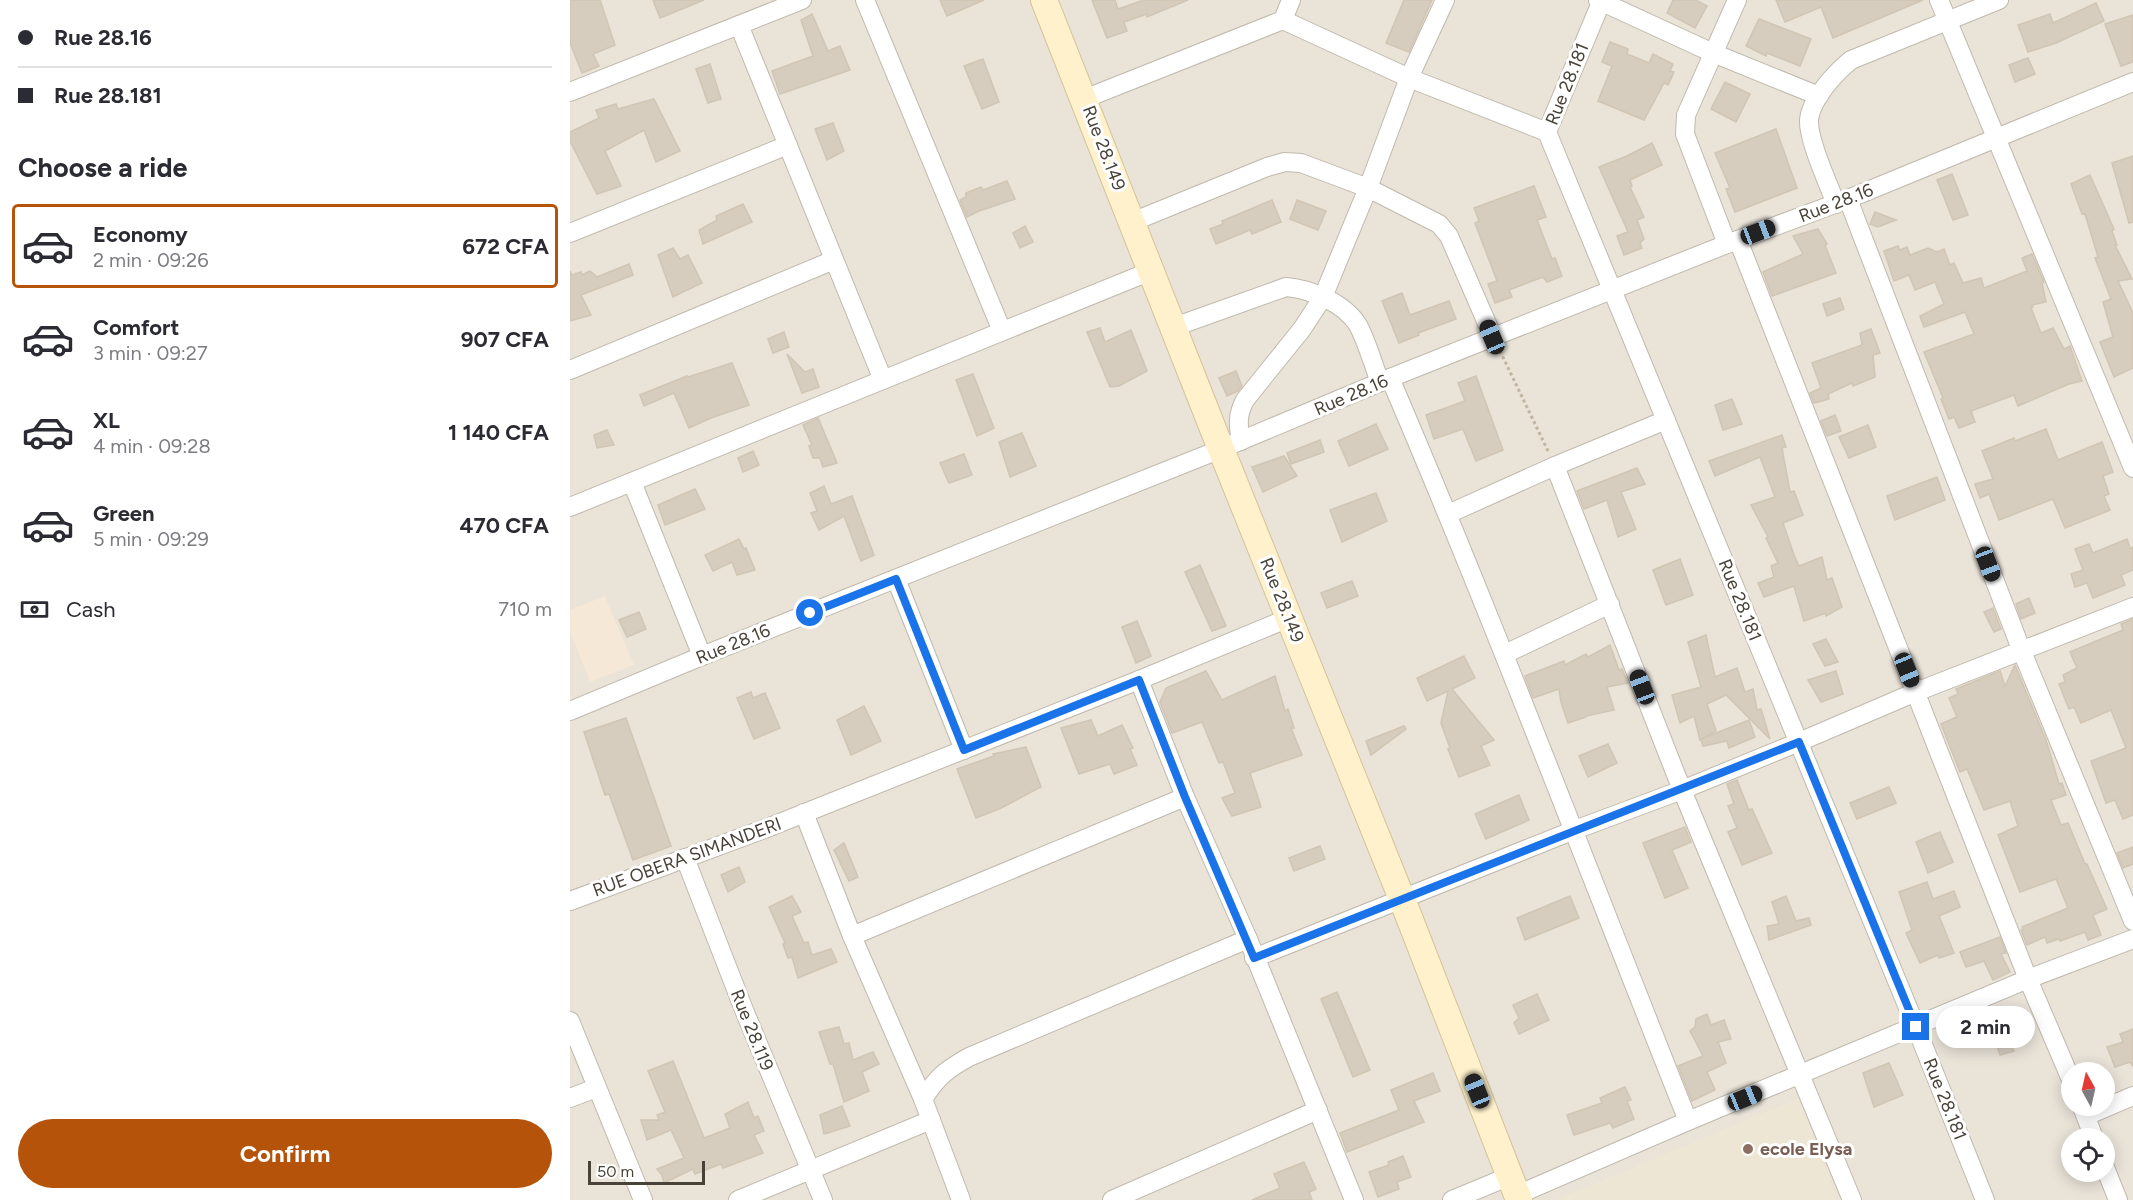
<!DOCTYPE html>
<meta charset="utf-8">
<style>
body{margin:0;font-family:Figtree,sans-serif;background:#f2f2f3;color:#2b2b33;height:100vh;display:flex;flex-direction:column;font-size:22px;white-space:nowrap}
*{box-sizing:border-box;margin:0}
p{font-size:20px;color:#7c7c81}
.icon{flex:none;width:33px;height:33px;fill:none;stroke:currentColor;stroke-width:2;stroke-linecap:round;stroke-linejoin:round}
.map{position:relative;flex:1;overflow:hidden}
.sheet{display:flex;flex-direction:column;background:#fff;width:570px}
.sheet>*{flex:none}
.top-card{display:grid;align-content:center;height:132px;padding:0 18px;background:#fff}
.needle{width:39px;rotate:352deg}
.tools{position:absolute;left:1491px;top:1062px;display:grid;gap:12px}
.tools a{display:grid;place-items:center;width:54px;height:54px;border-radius:50%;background:#fff;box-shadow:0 3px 15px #0003;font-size:30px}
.scale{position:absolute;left:18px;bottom:15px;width:117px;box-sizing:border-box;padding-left:6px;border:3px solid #494238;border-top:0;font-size:16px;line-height:21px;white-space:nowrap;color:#494238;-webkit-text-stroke:4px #fff;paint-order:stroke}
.end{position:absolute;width:27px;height:27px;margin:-14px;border:8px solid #1a73e8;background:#fff;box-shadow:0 0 0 3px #fff}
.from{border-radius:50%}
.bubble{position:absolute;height:42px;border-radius:21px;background:#fff;box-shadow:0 3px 15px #0003;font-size:20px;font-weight:700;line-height:42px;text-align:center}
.car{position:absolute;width:18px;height:36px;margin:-18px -9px;border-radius:8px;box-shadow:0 0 4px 2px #0007;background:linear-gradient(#222 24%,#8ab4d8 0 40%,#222 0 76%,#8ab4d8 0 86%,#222 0)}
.top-card b{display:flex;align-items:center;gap:21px;height:57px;font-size:22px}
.top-card b+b{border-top:2px solid #e1e1e2}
.top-card i{width:15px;height:15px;background:#2b2b33}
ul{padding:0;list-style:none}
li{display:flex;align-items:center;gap:18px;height:84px;margin:0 12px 9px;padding:0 6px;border:3px solid transparent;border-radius:6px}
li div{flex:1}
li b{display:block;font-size:22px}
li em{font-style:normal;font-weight:700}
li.active{border-color:#b45309}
li>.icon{width:54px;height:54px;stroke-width:1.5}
h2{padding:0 18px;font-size:27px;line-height:72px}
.pay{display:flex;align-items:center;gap:15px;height:66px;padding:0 18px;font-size:22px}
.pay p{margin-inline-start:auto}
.primary-button{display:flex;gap:12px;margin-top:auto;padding:12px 18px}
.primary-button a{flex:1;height:69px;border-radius:36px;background:#b45309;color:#fff;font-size:24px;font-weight:700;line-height:69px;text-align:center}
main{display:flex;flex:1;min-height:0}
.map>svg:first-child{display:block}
.residential{fill:#e9e3d8;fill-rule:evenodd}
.commercial{fill:#f6e8d6}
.education{fill:#eee6d4}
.building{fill:#d6cdbf;stroke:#d1c5b3;stroke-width:1.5}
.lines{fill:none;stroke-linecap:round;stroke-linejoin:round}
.street-casing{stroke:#c0b9ac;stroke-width:20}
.secondary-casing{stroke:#d4c49a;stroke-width:28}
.path{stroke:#c2b49e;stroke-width:3;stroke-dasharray:3 3;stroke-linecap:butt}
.street{stroke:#fff;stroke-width:18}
.secondary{stroke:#fef1cb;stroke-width:26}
.route{stroke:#1a73e8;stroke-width:8}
.education-dot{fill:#8d6e63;stroke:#fff;stroke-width:2}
.labels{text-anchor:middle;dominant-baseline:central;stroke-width:6;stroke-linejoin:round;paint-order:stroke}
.street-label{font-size:18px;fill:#494238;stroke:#fff}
.education-label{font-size:18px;font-weight:bold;fill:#785e54;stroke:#fff;text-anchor:start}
</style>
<main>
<section class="sheet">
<div class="top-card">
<b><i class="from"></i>Rue 28.16</b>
<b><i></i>Rue 28.181</b>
</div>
<h2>Choose a ride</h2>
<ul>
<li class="active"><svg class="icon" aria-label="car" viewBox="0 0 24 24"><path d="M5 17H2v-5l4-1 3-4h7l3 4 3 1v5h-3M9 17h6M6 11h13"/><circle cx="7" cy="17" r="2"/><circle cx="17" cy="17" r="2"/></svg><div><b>Economy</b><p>2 min · 09:26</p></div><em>672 CFA</em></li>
<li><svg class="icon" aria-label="car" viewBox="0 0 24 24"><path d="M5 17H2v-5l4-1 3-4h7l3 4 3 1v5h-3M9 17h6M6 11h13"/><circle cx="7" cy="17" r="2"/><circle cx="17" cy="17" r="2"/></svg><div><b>Comfort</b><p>3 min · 09:27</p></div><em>907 CFA</em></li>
<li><svg class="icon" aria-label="car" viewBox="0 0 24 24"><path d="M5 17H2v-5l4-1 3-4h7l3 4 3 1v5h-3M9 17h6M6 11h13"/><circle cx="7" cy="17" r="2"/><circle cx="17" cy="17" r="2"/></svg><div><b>XL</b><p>4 min · 09:28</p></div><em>1 140 CFA</em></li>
<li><svg class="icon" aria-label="car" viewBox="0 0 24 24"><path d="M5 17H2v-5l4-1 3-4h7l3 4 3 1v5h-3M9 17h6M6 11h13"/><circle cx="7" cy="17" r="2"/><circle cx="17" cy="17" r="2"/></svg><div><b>Green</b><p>5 min · 09:29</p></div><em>470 CFA</em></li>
</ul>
<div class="pay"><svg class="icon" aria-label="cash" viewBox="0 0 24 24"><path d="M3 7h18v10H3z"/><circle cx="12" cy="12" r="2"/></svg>Cash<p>710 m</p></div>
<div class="primary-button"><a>Confirm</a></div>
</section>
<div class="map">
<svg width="1563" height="1200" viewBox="0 0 1563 1200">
<rect width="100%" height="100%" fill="#f5f1ea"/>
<path class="residential" d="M0,0H1563V1200H0ZM1502,1072H1534V1106H1502ZM1502,1138H1534V1172H1502Z"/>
<polygon class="commercial" points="35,596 64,665 20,682 0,632 0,610"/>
<polygon class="education" points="1229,1098 1268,1200 986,1200"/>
<g class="building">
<polygon points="0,0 30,0 45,45 23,54 29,66 12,73 0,43"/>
<polygon points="83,0 134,0 90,18"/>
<polygon points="370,0 414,0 377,16"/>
<polygon points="522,0 545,0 548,9 574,0 618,0 577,17 577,14 554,22 557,31 537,38"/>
<polygon points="834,0 862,0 839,52 816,43"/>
<polygon points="1103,0 1126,0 1137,6 1125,28 1097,13"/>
<polygon points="1206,0 1353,0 1263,38 1251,7 1215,22"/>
<polygon points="1526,3 1534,21 1486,43 1458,52 1448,25 1480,14 1483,23"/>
<polygon points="242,14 258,51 270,46 280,70 210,94 202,71 243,56 231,20"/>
<polygon points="1563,15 1563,62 1551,66 1535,24"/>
<polygon points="1189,19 1241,39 1230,66 1197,53 1196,56 1176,46"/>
<polygon points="1040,42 1058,49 1057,54 1079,63 1083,54 1103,64 1100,71 1104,72 1098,85 1094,83 1074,120 1028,101 1042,66 1032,62"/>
<polygon points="1458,58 1465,74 1445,82 1439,65"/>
<polygon points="413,59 429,102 412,109 394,66"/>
<polygon points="140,64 151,99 138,103 126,69"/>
<polygon points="1155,82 1180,94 1166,122 1141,109"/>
<polygon points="84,99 110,151 86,162 74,130 35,151 51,186 27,194 0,141 0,132 29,118 26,110 46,104 48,109"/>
<polygon points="263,123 274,151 257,160 245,129"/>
<polygon points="1206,129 1227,188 1165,212 1156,189 1160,188 1145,153"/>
<polygon points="1082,143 1092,165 1060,180 1062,186 1060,187 1074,217 1067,220 1074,239 1070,243 1072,248 1054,255 1047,236 1058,232 1029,167 1057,156"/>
<polygon points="1563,156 1563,222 1559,223 1542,163"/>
<polygon points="1382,174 1398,215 1383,220 1367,180"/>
<polygon points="1520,175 1544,229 1542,231 1547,245 1545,245 1562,279 1548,281 1563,313 1563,368 1544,377 1530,342 1543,337 1533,302 1541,299 1525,258 1528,257 1515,214 1512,214 1501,184"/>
<polygon points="437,181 445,199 409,211 397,217 390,200 396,197 396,193 411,187 413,190"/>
<polygon points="964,186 976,217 967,220 982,259 985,258 992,276 977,282 973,277 939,290 942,297 925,303 918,284 927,281 905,223 909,221 904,208"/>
<polygon points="702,200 711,222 682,234 680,230 646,244 640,229 653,224 652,221"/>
<polygon points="727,200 756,211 748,230 720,219"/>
<polygon points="173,204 182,222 133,244 129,230 147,220 146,216"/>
<polygon points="1305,212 1326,220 1308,227 1300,224"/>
<polygon points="455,226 463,242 450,248 443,233"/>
<polygon points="1248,229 1257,244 1255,245 1266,273 1202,296 1193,272 1233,254 1223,236"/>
<polygon points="1328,246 1330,250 1337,247 1340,255 1358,248 1367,252 1374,249 1380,265 1384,263 1393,283 1411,278 1414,288 1457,271 1452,258 1462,254 1474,282 1472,283 1476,302 1462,305 1463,307 1461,308 1471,333 1483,328 1494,349 1500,346 1512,381 1499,384 1448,406 1444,395 1401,411 1405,422 1389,428 1384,417 1379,419 1371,399 1373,398 1354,352 1404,334 1395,312 1354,327 1350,316 1374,304 1365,282 1345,290 1339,275 1324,281 1314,251"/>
<polygon points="103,248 110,259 118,255 132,283 103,297 88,255"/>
<polygon points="59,264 63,275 11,295 21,315 0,321 0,271 2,275 11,272 12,275 20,271 27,277"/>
<polygon points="832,293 840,315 879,301 886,319 848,333 849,335 829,343 812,301"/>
<polygon points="1270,298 1274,309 1257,316 1253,304"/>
<polygon points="530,328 535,342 561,330 577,371 549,386 540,387 517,332"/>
<polygon points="1301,329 1310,353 1303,355 1305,377 1283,386 1282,383 1258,394 1259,399 1244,403 1240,393 1251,388 1242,363 1292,345 1290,333"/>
<polygon points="214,332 219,347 203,353 198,339"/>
<polygon points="217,354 235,372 243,369 249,387 232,393"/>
<polygon points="162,363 179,405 141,418 119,428 104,393 74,406 70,395 117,376 118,377"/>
<polygon points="666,371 672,386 668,391 657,396 649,378"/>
<polygon points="403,374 424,428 407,436 386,380"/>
<polygon points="906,376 933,450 906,461 893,429 864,439 856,415 895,401 888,383"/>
<polygon points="1162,399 1172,424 1153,430 1145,405"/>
<polygon points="1265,415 1271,431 1257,436 1251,421"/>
<polygon points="248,418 267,463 253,467 250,458 243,458 239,446 242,445 233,425"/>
<polygon points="806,424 818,449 779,466 768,441"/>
<polygon points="1298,425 1306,447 1279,458 1269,437"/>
<polygon points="1476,429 1488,460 1532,442 1543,472 1533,476 1539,494 1534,496 1540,510 1495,528 1483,499 1429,520 1419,494 1410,498 1405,484 1423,479 1412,451 1444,438 1445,441"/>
<polygon points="37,430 44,445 27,448 24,435"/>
<polygon points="452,433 466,466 440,477 429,442"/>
<polygon points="1212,435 1216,447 1212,448 1220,492 1224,491 1233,515 1213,523 1224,555 1229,566 1252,557 1257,580 1262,578 1272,607 1256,616 1256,613 1234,621 1224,586 1194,597 1188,583 1204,577 1201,566 1208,563 1196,538 1198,537 1181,505 1205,497 1190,457 1145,476 1139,461"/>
<polygon points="750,440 754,452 721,464 717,453"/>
<polygon points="183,451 189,465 173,472 168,458"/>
<polygon points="394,454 402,475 379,483 370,463"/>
<polygon points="714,456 727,476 693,492 682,467"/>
<polygon points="1067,468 1075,484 1051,492 1066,529 1048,537 1037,500 1014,509 1007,491"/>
<polygon points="1367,477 1375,500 1325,520 1317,496"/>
<polygon points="254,486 261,504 282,496 304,555 291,561 274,516 249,530 241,513 247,511 240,493"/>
<polygon points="125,489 135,509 95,525 88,505"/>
<polygon points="806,493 817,521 772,542 760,510"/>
<polygon points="169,539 174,549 176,548 185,570 167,575 162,562 143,571 135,555"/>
<polygon points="1557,539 1560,548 1563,547 1563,570 1551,575 1555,585 1523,598 1517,583 1505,587 1501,574 1513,570 1505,549 1519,544 1523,553"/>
<polygon points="1110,559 1123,595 1096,605 1083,570"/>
<polygon points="630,565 656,626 642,631 615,572"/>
<polygon points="782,581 788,596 757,608 751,593"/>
<polygon points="1459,598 1465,613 1451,619 1446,604"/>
<polygon points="1423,608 1431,629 1424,632 1414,612"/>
<polygon points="69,612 76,629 57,637 49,620"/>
<polygon points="1563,619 1563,815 1553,819 1545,800 1536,803 1521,761 1556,748 1541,710 1511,723 1504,707 1499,709 1489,684 1495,682 1493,675 1507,668 1500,652 1553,630 1551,624"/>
<polygon points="567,621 581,656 566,663 552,627"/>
<polygon points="1136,635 1145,677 1167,668 1175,692 1183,689 1187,710 1191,709 1200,739 1156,695 1137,704 1146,731 1130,740 1124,716 1110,723 1102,695 1131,687 1118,642"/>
<polygon points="1256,639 1268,662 1255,666 1243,644"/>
<polygon points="1040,645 1049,670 1052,669 1058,683 1037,687 1044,710 1016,716 1016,717 998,723 991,702 989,689 963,698 955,676 994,661 995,665 1016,654 1018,657"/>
<polygon points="894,656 905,678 882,689 924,740 911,746 920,765 889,777 878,749 880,748 871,723 878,691 857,701 847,678"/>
<polygon points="1445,665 1476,740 1489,784 1492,783 1496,795 1481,800 1491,825 1498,823 1515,864 1517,864 1537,909 1523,915 1531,935 1518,940 1515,932 1490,941 1489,939 1477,943 1475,937 1457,945 1451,930 1453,929 1452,927 1498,908 1486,879 1450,892 1428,835 1448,826 1440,801 1414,810 1397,769 1390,772 1371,724 1387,717 1379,698 1388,694 1386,689 1430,671 1435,686"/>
<polygon points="636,671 652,700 705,676 715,711 718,709 724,728 721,728 732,755 680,773 691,807 662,816 652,798 665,793 653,762 649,763 632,722 602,733 590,702 596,688"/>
<polygon points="1266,671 1273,694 1251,702 1238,680"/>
<polygon points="181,692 183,698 195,693 210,728 184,739 167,698"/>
<polygon points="294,706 311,741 281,755 267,720"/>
<polygon points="56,718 101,846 63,860 39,794 35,795 14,732"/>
<polygon points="521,720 528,736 552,725 563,748 560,749 567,765 544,774 540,764 509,774 491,728"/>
<polygon points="1179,720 1185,737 1159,748 1157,741 1133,746 1131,739"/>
<polygon points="834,726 836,729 801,755 796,741"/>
<polygon points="1038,744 1047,763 1018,777 1009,756"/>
<polygon points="456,747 471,787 431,808 406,818 387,769 424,756 423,754"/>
<polygon points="1167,780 1179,810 1182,809 1202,853 1172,865 1158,832 1167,828 1158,806 1164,804 1157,784"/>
<polygon points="1319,787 1326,803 1287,819 1280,803"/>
<polygon points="949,795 959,820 916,839 905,814"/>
<polygon points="1115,827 1121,842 1102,850 1118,888 1095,898 1073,843"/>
<polygon points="1370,832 1383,862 1358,873 1346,842"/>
<polygon points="274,843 288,877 279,881 264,850"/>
<polygon points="750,846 755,859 724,871 719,858"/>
<polygon points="1563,847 1563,864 1553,868 1547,853"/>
<polygon points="169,867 175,882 158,892 151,875"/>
<polygon points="1357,882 1363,899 1384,891 1390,907 1369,916 1384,953 1369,958 1368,955 1350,963 1336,933 1342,930 1329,892"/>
<polygon points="222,896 231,912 222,916 234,943 238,942 242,955 261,949 267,962 228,978 222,957 218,958 213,944 215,943 199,907"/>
<polygon points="1000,896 1009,918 955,940 947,918"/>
<polygon points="1216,896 1226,921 1239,918 1241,925 1199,940 1197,926 1209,924 1202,902"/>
<polygon points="1430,937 1436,953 1431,954 1440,972 1423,980 1414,961 1396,967 1390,952"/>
<polygon points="767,992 800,1070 783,1077 751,999"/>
<polygon points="967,994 979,1020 949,1034 944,1023 949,1018 943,1005"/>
<polygon points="1137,1014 1141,1025 1154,1020 1161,1039 1148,1042 1156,1063 1137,1072 1145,1090 1122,1101 1108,1066 1133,1056 1120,1031 1125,1027 1126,1019"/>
<polygon points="269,1027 274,1044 279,1043 283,1060 303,1052 309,1064 292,1072 299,1091 274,1102 263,1064 260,1064 249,1032"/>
<polygon points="1563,1029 1563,1066 1560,1062 1545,1067 1537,1047 1553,1042 1550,1034"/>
<polygon points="1436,1036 1444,1051 1430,1055 1425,1041"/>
<polygon points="103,1061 134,1138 160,1128 155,1114 178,1102 184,1118 188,1116 194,1131 184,1135 193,1153 153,1168 151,1164 125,1174 123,1169 94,1183 92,1175 87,1169 114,1158 101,1130 77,1140 71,1120 89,1120 87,1115 95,1112 78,1071"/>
<polygon points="1319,1063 1333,1095 1304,1107 1293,1073"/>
<polygon points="863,1073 870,1091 844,1101 854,1122 777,1152 770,1133 829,1110 821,1090"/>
<polygon points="1055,1087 1061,1100 1057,1101 1064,1119 1043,1128 1040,1123 1004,1135 997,1115 1032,1103 1030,1098"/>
<polygon points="272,1106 280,1126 254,1134 250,1115"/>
<polygon points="833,1156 841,1177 827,1182 829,1189 808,1197 799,1172 819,1165 818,1162"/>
<polygon points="734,1162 746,1189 739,1192 742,1200 682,1200 710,1188 704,1174"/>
</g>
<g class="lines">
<g class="street-casing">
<g id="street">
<polyline points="295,0 432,331"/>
<polyline points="1028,0 1143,53 1249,96"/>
<polyline points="1032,0 977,132 1346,1027 1415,1200"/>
<polyline points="1369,0 1563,468"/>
<polyline points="713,20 721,0"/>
<polyline points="169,25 313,380"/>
<polyline points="0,92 232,0"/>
<polyline points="514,99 713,20 839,78 977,132"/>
<polyline points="1278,199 1451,649 1563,921"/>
<path d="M1266,204C1258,183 1238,140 1239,120C1241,99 1265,73 1281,60L1429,0"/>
<polyline points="562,222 697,167 715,162 731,163 798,188 869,224 879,236 923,337"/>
<polyline points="0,233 218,145"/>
<polyline points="1168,240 1458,979 1502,1082"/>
<polyline points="1157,244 1115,134 1116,115 1167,0"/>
<path d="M604,327L716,287C741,289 774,303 788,325C797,342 803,364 810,382"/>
<polyline points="0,370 264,260"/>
<path d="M820,378C925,623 1019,873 1118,1121"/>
<path d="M671,441C668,425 667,415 675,400L732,329L753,297L798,188L839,78L875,0"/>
<polyline points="985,466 1112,790 1282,1200"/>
<polyline points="62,482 132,656"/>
<polyline points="0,507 581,271"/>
<polyline points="878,514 985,466 1096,420"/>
<polyline points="326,579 394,750"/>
<polyline points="935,654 1040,604"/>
<polyline points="569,680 615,797 678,939 784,1200"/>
<polyline points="0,711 132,656 651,449 820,378 1157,244 1278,199 1563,82"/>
<polyline points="234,813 282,936 353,1099 391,1200"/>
<polyline points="115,858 174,1010 253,1200"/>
<polyline points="0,901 197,828 569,680 719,618"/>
<polyline points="282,936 615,797"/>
<polyline points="684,958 1002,831 1112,790 1229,742 1346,692 1563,607"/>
<polyline points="0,1021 73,1200"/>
<polyline points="0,1098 26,1088"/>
<path d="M353,1099C368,1076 376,1070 399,1057L678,939"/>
<polyline points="1512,1107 1524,1138"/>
<polyline points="1516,1116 1563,1096"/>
<polyline points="1534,1165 1548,1200"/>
<polyline points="947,1195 1118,1121 1458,979 1563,939"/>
<polyline points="168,1200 361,1120"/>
<polyline points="542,1200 748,1110"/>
<polyline points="882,1200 940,1176"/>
</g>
</g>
<g class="secondary-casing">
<polyline id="secondary" points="474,0 651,449 832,899 949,1200"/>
</g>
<polyline class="path" points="930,351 978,451"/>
<use href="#street" class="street"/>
<use href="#secondary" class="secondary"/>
</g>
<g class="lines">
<polyline class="route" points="240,613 326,579 394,750 569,680 615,797 684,958 1229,742 1346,1027"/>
</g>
<circle class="education-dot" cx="1178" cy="1149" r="6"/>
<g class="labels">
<g class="street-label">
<text transform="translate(997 84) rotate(-68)">Rue 28.181</text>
<text transform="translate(534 148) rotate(69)">Rue 28.149</text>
<text transform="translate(1266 203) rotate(-21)">Rue 28.16</text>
<text transform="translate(781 395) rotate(-23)">Rue 28.16</text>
<text transform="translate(712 600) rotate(68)">Rue 28.149</text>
<text transform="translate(1170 600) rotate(68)">Rue 28.181</text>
<text transform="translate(163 644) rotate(-22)">Rue 28.16</text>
<text transform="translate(117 857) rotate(-20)">RUE OBERA SIMANDERI</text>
<text transform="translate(182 1030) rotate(68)">Rue 28.119</text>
<text transform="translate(1375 1099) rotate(68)">Rue 28.181</text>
</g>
<g class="education-label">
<text x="1190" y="1149">ecole Elysa</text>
</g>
</g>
</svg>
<div class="tools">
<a><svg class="needle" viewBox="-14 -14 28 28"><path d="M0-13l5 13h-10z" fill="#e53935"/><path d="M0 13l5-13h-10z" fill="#7c7c81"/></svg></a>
<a><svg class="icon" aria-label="locate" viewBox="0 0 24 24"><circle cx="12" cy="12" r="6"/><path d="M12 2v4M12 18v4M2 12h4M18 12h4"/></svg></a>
</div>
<div class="scale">50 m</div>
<i class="end from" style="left:240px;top:613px"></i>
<i class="end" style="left:1346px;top:1027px"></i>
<div class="bubble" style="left:1366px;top:1006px;width:99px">2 min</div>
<i class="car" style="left:1188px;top:232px;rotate:69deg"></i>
<i class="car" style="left:922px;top:337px;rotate:337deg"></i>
<i class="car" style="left:1418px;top:564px;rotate:159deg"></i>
<i class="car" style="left:1337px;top:670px;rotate:158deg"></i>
<i class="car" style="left:1072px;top:687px;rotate:339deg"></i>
<i class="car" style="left:907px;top:1091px;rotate:338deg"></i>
<i class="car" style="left:1175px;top:1098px;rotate:68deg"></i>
</div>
</main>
